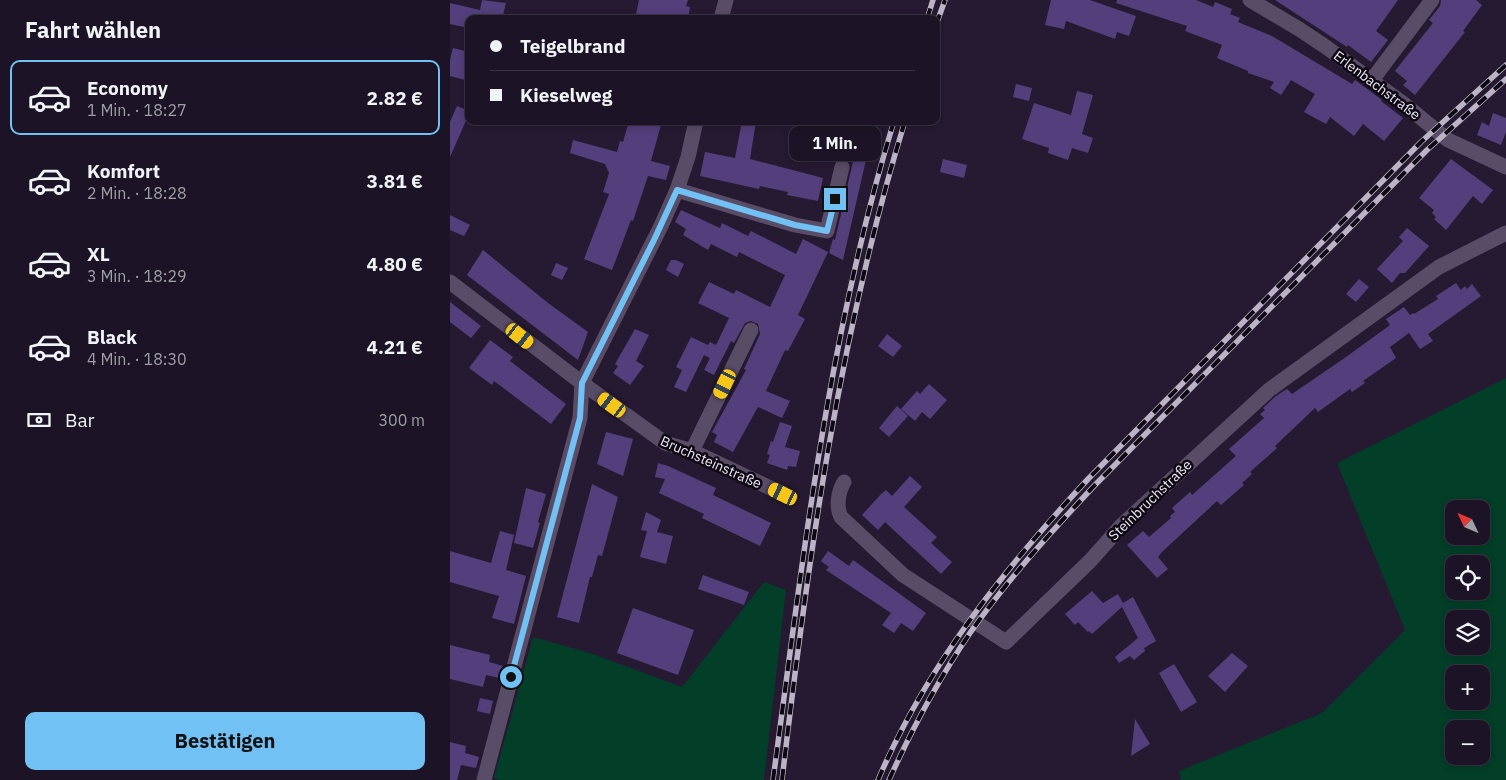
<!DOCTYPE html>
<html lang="de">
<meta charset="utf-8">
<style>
body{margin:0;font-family:"IBM Plex Sans",sans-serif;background:#251d2e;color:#f1f3f6;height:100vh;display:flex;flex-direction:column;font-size:19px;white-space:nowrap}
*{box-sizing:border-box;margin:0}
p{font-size:16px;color:#a09ea7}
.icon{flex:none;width:28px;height:28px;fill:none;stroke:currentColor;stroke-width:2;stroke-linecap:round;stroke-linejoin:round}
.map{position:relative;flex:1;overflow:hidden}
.panel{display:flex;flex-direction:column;background:#1c1426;width:450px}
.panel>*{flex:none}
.top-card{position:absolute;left:15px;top:15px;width:475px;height:110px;border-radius:10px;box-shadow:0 2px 8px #0003,0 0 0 1px #3a3343;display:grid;align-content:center;height:110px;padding:0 25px;background:#1c1426}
.needle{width:32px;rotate:314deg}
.controls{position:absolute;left:995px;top:500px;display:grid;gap:10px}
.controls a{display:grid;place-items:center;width:45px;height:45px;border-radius:10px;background:#1c1426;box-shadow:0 2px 8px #0003,0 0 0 1px #3a3343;font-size:25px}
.end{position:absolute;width:22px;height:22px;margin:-11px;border:6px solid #71c1f4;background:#111;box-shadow:0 0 0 2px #111}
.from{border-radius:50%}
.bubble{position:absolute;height:35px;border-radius:10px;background:#1c1426;box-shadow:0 2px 8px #0003,0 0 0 1px #3a3343;font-size:16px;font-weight:700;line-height:35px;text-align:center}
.car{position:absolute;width:15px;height:30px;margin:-15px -8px;border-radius:6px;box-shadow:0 0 4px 1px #0007;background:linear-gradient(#f5c518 24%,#345 0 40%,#f5c518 0 76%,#345 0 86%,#f5c518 0)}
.top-card b{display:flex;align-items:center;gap:18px;height:48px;font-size:19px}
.top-card b+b{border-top:1px solid #3a3343}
.top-card i{width:12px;height:12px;background:#f1f3f6}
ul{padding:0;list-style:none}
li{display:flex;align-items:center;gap:15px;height:75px;margin:0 10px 8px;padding:0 15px;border:2px solid transparent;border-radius:10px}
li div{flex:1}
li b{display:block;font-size:19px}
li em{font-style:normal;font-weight:700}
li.current{border-color:#71c1f4}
li>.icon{width:45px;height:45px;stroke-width:1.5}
h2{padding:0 25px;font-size:22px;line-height:60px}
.pay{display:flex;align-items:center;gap:12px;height:55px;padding:0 25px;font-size:19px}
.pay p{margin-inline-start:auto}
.primary-button{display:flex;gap:10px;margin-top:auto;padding:10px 25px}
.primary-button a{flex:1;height:58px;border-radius:10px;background:#71c1f4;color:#111;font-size:20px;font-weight:700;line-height:58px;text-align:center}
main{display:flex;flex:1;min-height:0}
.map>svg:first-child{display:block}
.green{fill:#023e28;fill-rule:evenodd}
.building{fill:#533f7b}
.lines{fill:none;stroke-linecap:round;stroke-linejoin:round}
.minor{stroke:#594c67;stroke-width:15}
.rail-casing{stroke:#bcb4c6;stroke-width:5.5}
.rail{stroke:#0d0812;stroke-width:4;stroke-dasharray:11;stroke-linecap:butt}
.route{stroke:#71c1f4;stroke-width:6}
.labels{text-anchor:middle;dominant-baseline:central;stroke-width:5;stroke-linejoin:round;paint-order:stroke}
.street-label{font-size:14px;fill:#ede6f7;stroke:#0d0812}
</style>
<main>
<section class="panel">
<h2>Fahrt wählen</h2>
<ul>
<li class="current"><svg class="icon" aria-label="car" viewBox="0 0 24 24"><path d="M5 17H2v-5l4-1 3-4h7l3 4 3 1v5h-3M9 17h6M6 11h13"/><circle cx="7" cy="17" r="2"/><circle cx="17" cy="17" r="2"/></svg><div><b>Economy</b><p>1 Min. · 18:27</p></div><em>2.82 €</em></li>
<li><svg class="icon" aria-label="car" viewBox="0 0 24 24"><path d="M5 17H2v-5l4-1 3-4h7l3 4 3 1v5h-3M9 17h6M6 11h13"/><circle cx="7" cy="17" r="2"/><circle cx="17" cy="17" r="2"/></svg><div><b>Komfort</b><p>2 Min. · 18:28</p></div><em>3.81 €</em></li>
<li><svg class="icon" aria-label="car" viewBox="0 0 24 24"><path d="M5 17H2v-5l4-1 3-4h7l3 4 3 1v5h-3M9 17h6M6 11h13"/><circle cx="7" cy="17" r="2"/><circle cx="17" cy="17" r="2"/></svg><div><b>XL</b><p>3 Min. · 18:29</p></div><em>4.80 €</em></li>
<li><svg class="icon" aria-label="car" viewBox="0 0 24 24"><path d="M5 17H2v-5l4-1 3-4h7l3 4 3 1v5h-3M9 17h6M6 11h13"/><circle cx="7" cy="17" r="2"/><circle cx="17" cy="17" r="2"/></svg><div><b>Black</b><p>4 Min. · 18:30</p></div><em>4.21 €</em></li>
</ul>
<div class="pay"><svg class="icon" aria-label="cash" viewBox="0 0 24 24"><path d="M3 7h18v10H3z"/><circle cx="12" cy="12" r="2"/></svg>Bar<p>300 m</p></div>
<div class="primary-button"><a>Bestätigen</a></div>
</section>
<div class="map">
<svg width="1056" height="780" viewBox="0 0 1056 780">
<rect width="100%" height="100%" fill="#261a32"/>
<g class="green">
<path d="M1056,378V780H731L729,771L872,713L955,630L887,463ZM1004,509H1031V536H1004ZM1004,564H1031V591H1004ZM1004,619H1031V646H1004ZM1004,674H1031V701H1004ZM1004,729H1031V756H1004Z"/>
<polygon points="314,582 336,590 314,780 50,780 44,778 83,637 140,653 232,687"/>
</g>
<g class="building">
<polygon points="32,0 56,3 52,19 19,19 19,28 0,24 0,3 30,10"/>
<polygon points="189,0 238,0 236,6 240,7 238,19 185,19"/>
<polygon points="601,0 640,0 686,16 679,36 667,32 665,39 616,21 614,29 595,25"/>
<polygon points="667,0 746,0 763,7 765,2 782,9 780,14 790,18 788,22 822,36 902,84 905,80 932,100 931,101 953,118 934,141 913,124 904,136 880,117 876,124 854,112 865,94 841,80 831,95 820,88 824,82 798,73 798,71 767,58 772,45 735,31 737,26 666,3"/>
<polygon points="825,0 948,0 926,31 938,40 921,62 898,45 897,47"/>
<polygon points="991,0 1026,0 1032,5 1013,31 1015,32 965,95 953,85 957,81 945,71 983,23 979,20 990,6"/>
<polygon points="3,48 19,52 19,81 0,76 0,60"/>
<polygon points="566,84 582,88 579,101 563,97"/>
<polygon points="627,91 643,95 632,134 643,138 638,153 622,148 618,160 598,153 599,148 572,139 584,103 621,115"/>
<polygon points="7,106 19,111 19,114 0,157 0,122"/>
<polygon points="1043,113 1056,118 1056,132 1051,145 1027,135 1032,122 1039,126"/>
<polygon points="179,121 212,121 201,161 220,166 216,180 198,176 183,221 181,220 162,270 134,259 159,194 153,192 159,173 155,164 120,153 123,140 167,152 170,141 173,142"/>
<polygon points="292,121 306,121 300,159 373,178 368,201 337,195 338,192 310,186 309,189 250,176 255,152 285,158"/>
<polygon points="361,121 389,121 385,145 358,140"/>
<polygon points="404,157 416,160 393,260 379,253 383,239 385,240"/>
<polygon points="493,159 517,165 514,178 490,172"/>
<polygon points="1001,159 1043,190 1032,204 1023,196 996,230 984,219 986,217 982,213 984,210 969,198"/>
<polygon points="231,210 270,228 272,223 298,236 301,231 346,254 353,239 378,252 348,315 355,319 338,351 335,350 316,391 340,401 332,418 308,407 283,452 264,442 267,435 262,432 296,370 294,369 310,334 308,324 301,321 295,323 284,343 281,341 264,375 254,370 260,358 254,355 236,392 224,387 232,370 226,367 241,337 258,345 260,342 266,345 279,318 248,303 259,282 284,294 286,290 320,307 335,275 289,252 287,257 261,244 258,250 233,235 236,229 225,222"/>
<polygon points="0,215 20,225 14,236 0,230"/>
<polygon points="957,228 979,246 955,273 950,273 942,283 927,269 953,241 949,237"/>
<polygon points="33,250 98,303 138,332 128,360 17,275"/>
<polygon points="221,260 226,260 234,264 228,277 216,270"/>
<polygon points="106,263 118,268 112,280 101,275"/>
<polygon points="909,279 919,287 906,302 896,294"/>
<polygon points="1006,283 1011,290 1015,286 1017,289 1022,284 1031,296 978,334 983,341 970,349 959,333 940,347 946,358 913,381 915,383 902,392 900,389 868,412 865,408 825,446 827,448 800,472 802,474 792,483 794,485 771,505 767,501 712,552 708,557 718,569 707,578 677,545 693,531 699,537 721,518 720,516 725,512 722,508 740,492 742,495 786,456 779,449 814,418 810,414 815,410 813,408 826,396 837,389 842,394 896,357 940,325 936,319 954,307 960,315 963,313 964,314 988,299 986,296"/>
<polygon points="0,302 31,326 21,338 0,322"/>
<polygon points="185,329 199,335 186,361 194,366 180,385 163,373 168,366 165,364"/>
<polygon points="437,334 452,346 443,357 428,346"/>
<polygon points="40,340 63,357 60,361 116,404 101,424 44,381 42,385 19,368"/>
<polygon points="479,384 497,400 480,419 472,412 465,421 451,409 467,391 470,394"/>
<polygon points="447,406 458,416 439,437 429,428"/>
<polygon points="330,422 342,426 335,447 350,451 346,467 338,466 337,470 317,463 320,455 317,454 321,441 323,442"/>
<polygon points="156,432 183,439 173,476 147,464"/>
<polygon points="208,463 218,466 266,488 263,495 321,523 310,546 252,518 254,514 209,493 215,479 205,477"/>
<polygon points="460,476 472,487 454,507 487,537 481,543 502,562 491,574 435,522 428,530 412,515 431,494 436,490 442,496"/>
<polygon points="142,484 168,497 152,556 148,555 142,577 140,577 129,623 107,617"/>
<polygon points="76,488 96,494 88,522 90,523 83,548 64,543"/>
<polygon points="196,512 211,520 207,532 223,536 216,564 190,557 197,531 191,530"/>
<polygon points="50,531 64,535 56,570 76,576 64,624 42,618 49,596 0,582 0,551 41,563"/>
<polygon points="378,551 399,566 403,560 476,613 463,631 451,623 444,633 432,625 441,613 376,570 379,567 371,561"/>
<polygon points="253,575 299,592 294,605 248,589"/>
<polygon points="642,591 653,603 668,594 673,603 683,597 706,641 694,648 695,651 684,660 680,656 669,663 665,657 688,638 672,607 642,634 639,631 638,632 628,622 625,625 615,614"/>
<polygon points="183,608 244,630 228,675 167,653"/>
<polygon points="0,645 40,655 39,662 53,666 50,678 36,675 33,687 0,679"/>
<polygon points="782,653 798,666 775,692 758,676"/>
<polygon points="724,664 747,702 731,712 709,673"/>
<polygon points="30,698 43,701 40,714 27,711"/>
<polygon points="685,719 700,744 681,756"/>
<polygon points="0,742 16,746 15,753 29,757 26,768 11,765 7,780 0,780"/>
</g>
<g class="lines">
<g class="minor">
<polyline points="800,0 849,29 876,47 954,104 998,140 1056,167"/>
<polyline points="271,19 276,0"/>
<polyline points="922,80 982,0"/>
<polyline points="227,190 345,225 377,231 392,167"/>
<polyline points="0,282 132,383 215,443 242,451 333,494"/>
<polyline points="242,451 301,330"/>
<path d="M394,482C388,492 386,507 391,517L453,575L556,642L641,560L671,526L819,390L989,267L1056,233"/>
<polyline points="34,780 130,418 132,383 211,226 227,190 238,157 246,121"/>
</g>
<g class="rail-casing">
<g id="rail">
<polyline points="477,19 483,0"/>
<polyline points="486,25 495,0"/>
<path d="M323,780C353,558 378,336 444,121"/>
<path d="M332,780C358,558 389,336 455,121"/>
<path d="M428,780C477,665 554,569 639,478L971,142L1056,65"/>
<path d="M439,780C462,729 488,680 520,633C557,580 601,532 645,485L977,150L1056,79"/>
</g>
</g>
<use href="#rail" class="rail"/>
</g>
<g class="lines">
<polyline class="route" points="61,677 130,418 132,383 204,240 227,190 345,225 377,231 385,199"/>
</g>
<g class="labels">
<g class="street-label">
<text transform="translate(927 85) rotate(37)">Erlenbachstraße</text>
<text transform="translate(261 462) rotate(24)">Bruchsteinstraße</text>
<text transform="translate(700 500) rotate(-44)">Steinbruchstraße</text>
</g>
</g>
</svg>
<div class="controls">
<a><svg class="needle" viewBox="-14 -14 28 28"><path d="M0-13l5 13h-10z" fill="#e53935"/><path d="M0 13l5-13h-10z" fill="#a09ea7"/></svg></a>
<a><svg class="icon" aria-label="locate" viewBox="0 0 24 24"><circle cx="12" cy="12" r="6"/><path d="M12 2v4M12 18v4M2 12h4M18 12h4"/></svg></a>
<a><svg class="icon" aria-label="layers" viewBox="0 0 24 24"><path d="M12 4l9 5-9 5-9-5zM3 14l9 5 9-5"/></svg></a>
<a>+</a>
<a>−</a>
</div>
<i class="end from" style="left:61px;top:677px"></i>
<i class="end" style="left:385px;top:199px"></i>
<div class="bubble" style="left:339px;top:126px;width:92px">1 Min.</div>
<i class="car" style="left:70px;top:336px;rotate:128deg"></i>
<i class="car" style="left:275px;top:384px;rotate:206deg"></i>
<i class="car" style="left:162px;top:405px;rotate:306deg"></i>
<i class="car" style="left:333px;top:494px;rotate:296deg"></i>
<div class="top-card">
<b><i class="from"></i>Teigelbrand</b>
<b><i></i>Kieselweg</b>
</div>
</div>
</main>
